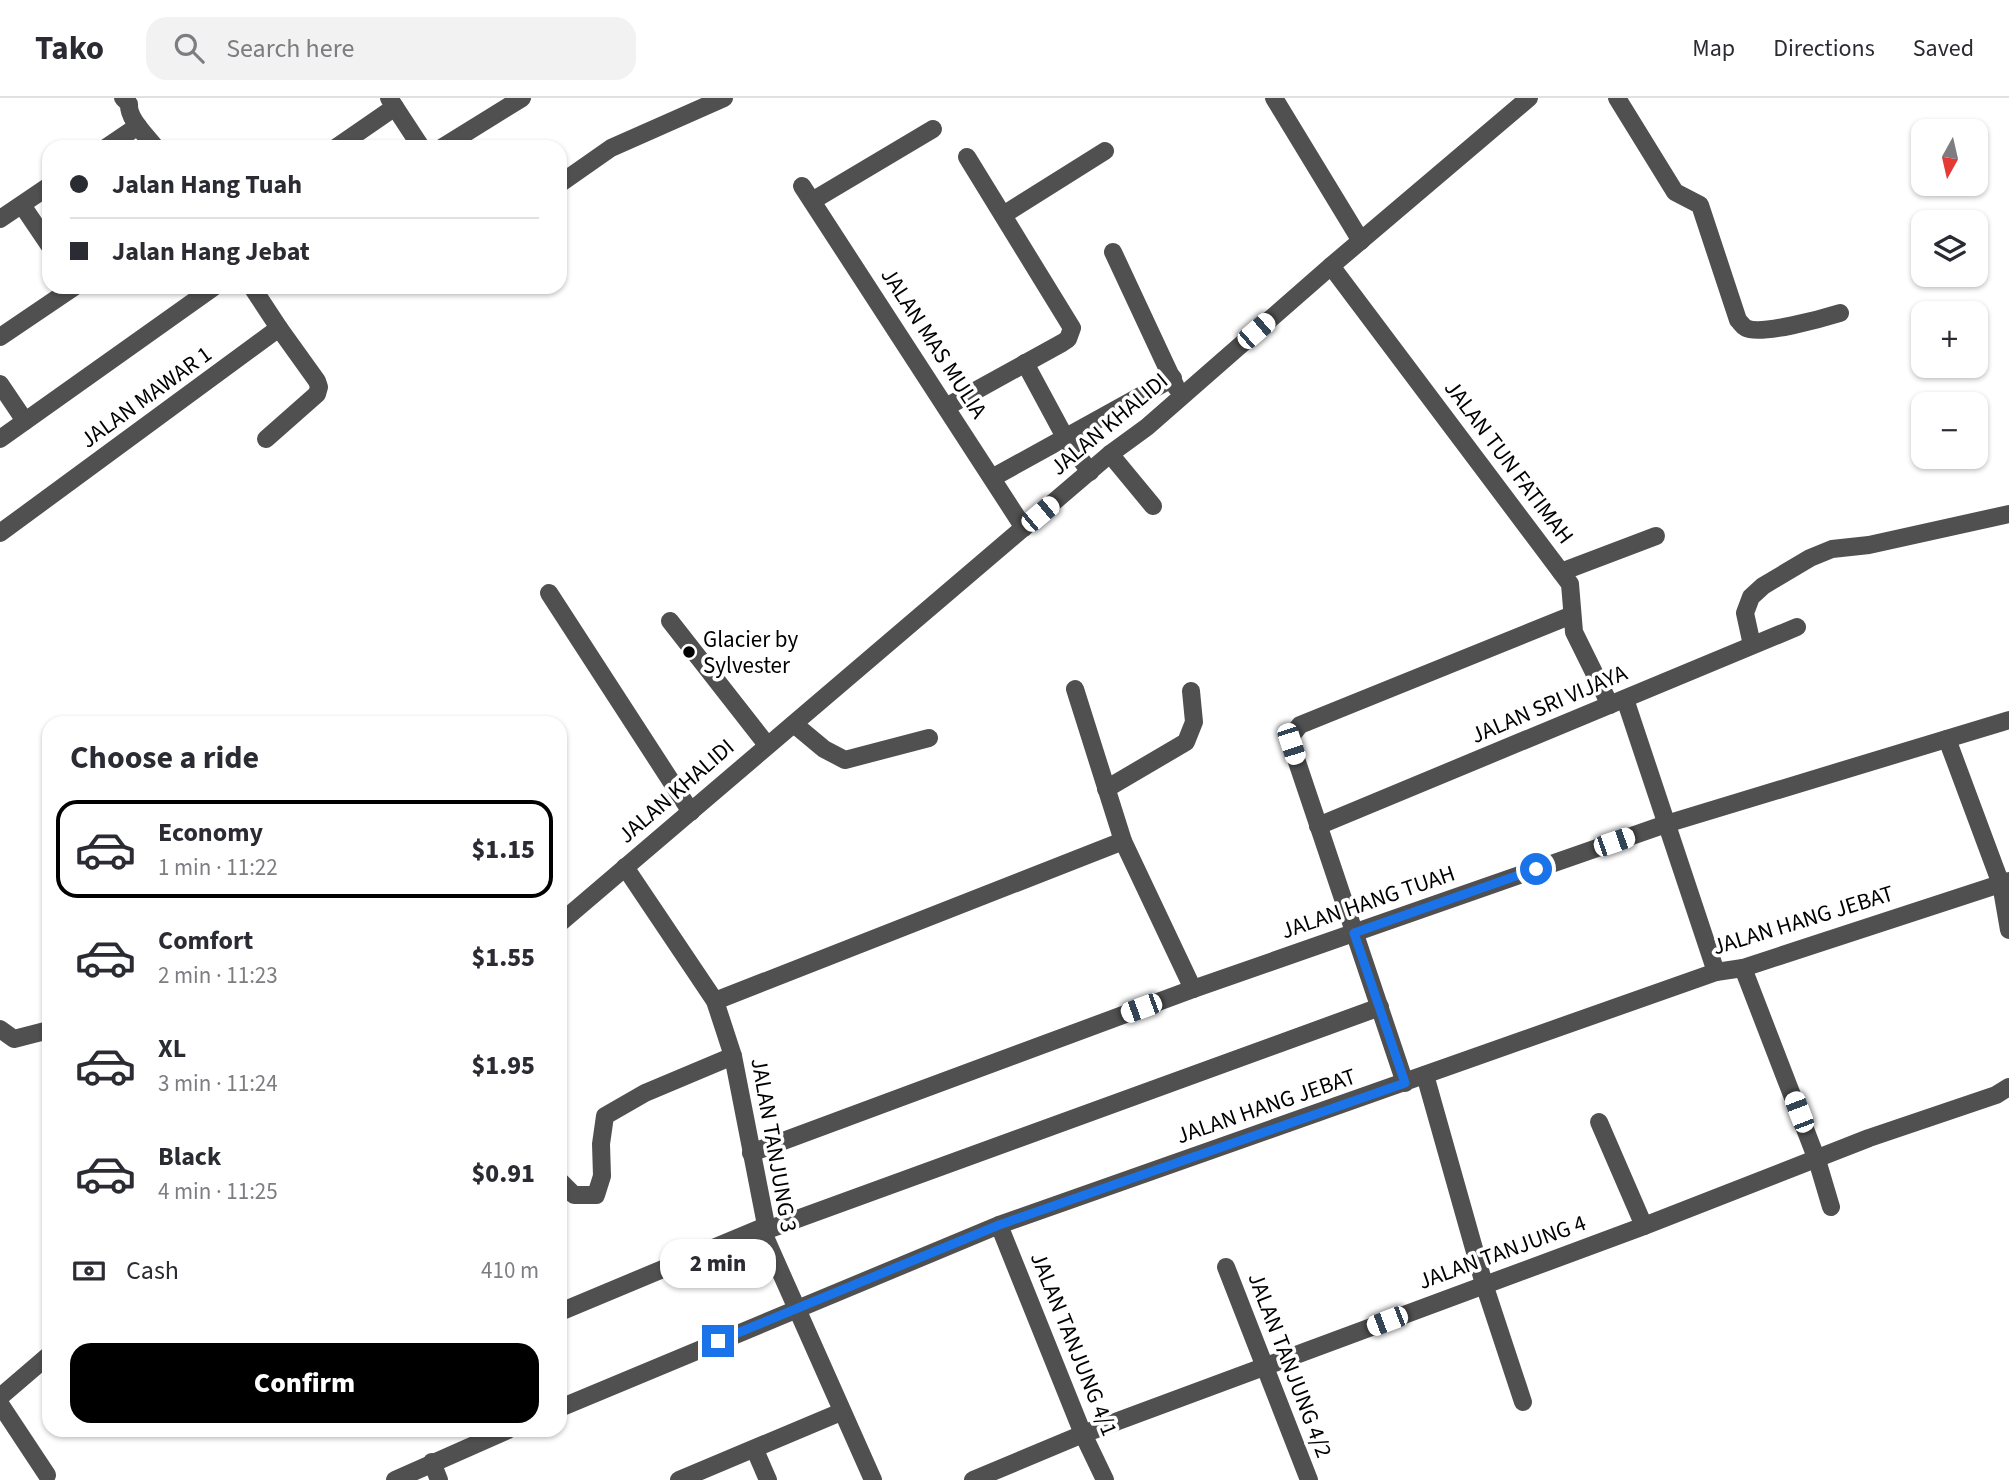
<!DOCTYPE html>
<meta charset="utf-8">
<style>
body{margin:0;font-family:"Source Sans 3",sans-serif;background:#f2f2f3;color:#2b2b33;height:100vh;display:flex;flex-direction:column;font-size:26px;white-space:nowrap}
*{box-sizing:border-box;margin:0}
p{font-size:23px;color:#7c7c81}
.icon{flex:none;width:38px;height:38px;fill:none;stroke:currentColor;stroke-width:2;stroke-linecap:round;stroke-linejoin:round}
.map{position:relative;flex:1;overflow:hidden}
.panel{position:absolute;left:42px;top:618px;width:525px;height:721px;display:flex;flex-direction:column;background:#fff;border-radius:21px;box-shadow:0 2px 5px #0004}
.panel>*{flex:none}
.banner{position:absolute;left:42px;top:42px;width:525px;height:154px;border-radius:21px;box-shadow:0 2px 5px #0004;display:grid;align-content:center;height:154px;padding:0 28px;background:#fff}
.needle{width:46px;rotate:188deg}
.buttons{position:absolute;left:1911px;top:21px;display:grid;gap:14px}
.buttons a{display:grid;place-items:center;width:77px;height:77px;border-radius:14px;background:#fff;box-shadow:0 2px 5px #0004;font-size:35px}
.end{position:absolute;width:32px;height:32px;margin:-16px;border:9px solid #1a73e8;background:#fff;box-shadow:0 0 0 4px #fff}
.from{border-radius:50%}
.bubble{position:absolute;height:49px;border-radius:21px;background:#fff;box-shadow:0 2px 5px #0004;font-size:23px;font-weight:800;line-height:49px;text-align:center}
.car{position:absolute;width:21px;height:42px;margin:-21px -10px;border-radius:9px;box-shadow:0 0 5px 2px #0007;background:linear-gradient(#fff 24%,#345 0 40%,#fff 0 76%,#345 0 86%,#fff 0)}
.banner b{display:flex;align-items:center;gap:24px;height:66px;font-size:26px}
.banner b+b{border-top:2px solid #e1e1e2}
.banner i{width:18px;height:18px;background:#2b2b33}
ul{padding:0;list-style:none}
li{display:flex;align-items:center;gap:21px;height:98px;margin:0 14px 10px;padding:0 14px;border:4px solid transparent;border-radius:21px}
li div{flex:1}
li b{display:block;font-size:26px}
li em{font-style:normal;font-weight:800}
li.selected{border-color:#000}
li>.icon{width:63px;height:63px;stroke-width:1.5}
h2{padding:0 28px;font-size:32px;line-height:84px}
.pay{display:flex;align-items:center;gap:18px;height:77px;padding:0 28px;font-size:26px}
.pay p{margin-inline-start:auto}
.primary-button{display:flex;gap:14px;margin-top:auto;padding:14px 28px}
.primary-button a{flex:1;height:80px;border-radius:21px;background:#000;color:#fff;font-size:28px;font-weight:800;line-height:80px;text-align:center}
header{display:flex;align-items:center;gap:42px;box-sizing:border-box;height:98px;padding:0 35px;background:#fff;border-bottom:2px solid #e1e1e2}
header strong{font-size:33px}
nav{display:flex;gap:38px;margin-inline-start:auto;font-size:24px}
.search{width:490px;height:63px;background:#f2f2f3;display:flex;align-items:center;gap:18px;box-sizing:border-box;padding:0 24px;border-radius:21px;color:#7c7c81;font-size:26px}
.map>svg:first-child{display:block}
.lines{fill:none;stroke-linecap:round;stroke-linejoin:round}
.minor{stroke:#505050;stroke-width:18}
.route{stroke:#1a73e8;stroke-width:9}
.poi-dot{fill:#000;stroke:#fff;stroke-width:2.5}
.labels{text-anchor:middle;dominant-baseline:central;stroke-width:7;stroke-linejoin:round;paint-order:stroke}
.street-label{font-size:23px;fill:#000;stroke:#fff}
.poi-label{font-size:23px;fill:#000;stroke:#fff;text-anchor:start}
</style>
<header>
<strong>Tako</strong>
<div class="search"><svg class="icon" aria-label="search" viewBox="0 0 24 24"><circle cx="10" cy="10" r="6"/><path d="M15 15l6 6"/></svg>Search here</div>
<nav><a>Map</a><a>Directions</a><a>Saved</a></nav>
</header>
<div class="map">
<svg width="2009" height="1382" viewBox="0 0 2009 1382">
<rect width="100%" height="100%" fill="#fff"/>
<g class="lines">
<g class="minor">
<path d="M123,0L129,6C128,21 146,37 155,49"/>
<polyline points="389,0 421,49"/>
<polyline points="1274,0 1361,143"/>
<path d="M1617,0L1675,94L1700,107L1738,222C1741,225 1742,228 1746,230C1760,238 1824,220 1840,215"/>
<polyline points="107,49 138,28"/>
<polyline points="337,49 395,9"/>
<polyline points="443,49 522,0"/>
<polyline points="561,85 611,50 724,0"/>
<polyline points="802,88 1024,430"/>
<polyline points="812,103 933,31"/>
<polyline points="22,107 49,147"/>
<polyline points="1003,117 1105,53"/>
<polyline points="0,121 49,88"/>
<polyline points="1113,154 1176,289"/>
<polyline points="1331,168 1570,486 1574,534 1610,607"/>
<polyline points="0,239 74,189"/>
<polyline points="1025,265 1066,341 1090,374"/>
<polyline points="0,286 25,323"/>
<polyline points="946,309 1062,245 1068,241 1072,230 967,59"/>
<polyline points="0,341 214,189"/>
<polyline points="266,341 317,296 319,289 317,283 279,230"/>
<polyline points="1110,356 1153,408"/>
<polyline points="992,380 1173,280"/>
<polyline points="0,435 279,230 252,189"/>
<polyline points="1561,474 1656,438"/>
<polyline points="549,495 691,714"/>
<polyline points="670,523 767,647"/>
<polyline points="1752,547 1745,515 1751,499 1763,488 1810,460 1832,451 1869,447 2009,416"/>
<polyline points="1075,591 1123,743 1193,891"/>
<polyline points="1625,601 1716,874"/>
<polyline points="794,626 824,651 845,662 929,640"/>
<polyline points="1947,641 2001,786 2009,832"/>
<polyline points="1106,691 1186,644 1194,624 1191,593"/>
<polyline points="1318,728 1797,529"/>
<polyline points="625,769 715,903 733,958 767,1132 761,1130 873,1382"/>
<polyline points="560,825 1110,356 1147,329 1331,168 1529,0"/>
<polyline points="1743,870 1817,1062 1831,1109"/>
<polyline points="715,903 1123,743"/>
<polyline points="0,931 14,941 49,932"/>
<polyline points="1425,977 1484,1186 1523,1304"/>
<polyline points="1405,985 1291,646 1292,637 1300,627 1572,517"/>
<polyline points="1599,1024 1644,1128"/>
<polyline points="751,1055 1193,891 1666,726 2009,622"/>
<polyline points="560,1083 574,1097 596,1097 602,1078 601,1046 605,1018 645,995 733,958"/>
<polyline points="999,1127 1083,1336 1105,1382"/>
<polyline points="767,1132 1380,909"/>
<polyline points="1226,1169 1309,1382"/>
<polyline points="560,1214 761,1130"/>
<polyline points="0,1299 49,1257"/>
<polyline points="0,1306 47,1377"/>
<polyline points="560,1310 999,1127 1716,874 1743,870 2009,783"/>
<polyline points="755,1352 768,1382"/>
<polyline points="432,1364 439,1382"/>
<polyline points="395,1382 508,1332"/>
<polyline points="679,1382 841,1314"/>
<polyline points="973,1382 1083,1336 1644,1128 1869,1040 1996,997 2009,989"/>
</g>
</g>
<g class="lines">
<polyline class="route" points="718,1243 999,1127 1405,985 1354,835 1536,771"/>
</g>
<circle class="poi-dot" cx="689" cy="554" r="7"/>
<g class="labels">
<g class="street-label">
<text transform="translate(934 245) rotate(57)">JALAN MAS MULIA</text>
<text transform="translate(146 299) rotate(-36)">JALAN MAWAR 1</text>
<text transform="translate(1109 326) rotate(-40)">JALAN KHALIDI</text>
<text transform="translate(1509 364) rotate(53)">JALAN TUN FATIMAH</text>
<text transform="translate(1549 606) rotate(-23)">JALAN SRI VIJAYA</text>
<text transform="translate(676 693) rotate(-41)">JALAN KHALIDI</text>
<text transform="translate(1368 804) rotate(-19)">JALAN HANG TUAH</text>
<text transform="translate(1803 822) rotate(-17)">JALAN HANG JEBAT</text>
<text transform="translate(1266 1008) rotate(-19)">JALAN HANG JEBAT</text>
<text transform="translate(774 1047) rotate(80)">JALAN TANJUNG 3</text>
<text transform="translate(1502 1154) rotate(-20)">JALAN TANJUNG 4</text>
<text transform="translate(1074 1246) rotate(68)">JALAN TANJUNG 4/1</text>
<text transform="translate(1290 1267) rotate(69)">JALAN TANJUNG 4/2</text>
</g>
<g class="poi-label">
<text x="703" y="541">Glacier by<tspan x="703" dy="26">Sylvester</tspan></text>
</g>
</g>
</svg>
<div class="buttons">
<a><svg class="needle" viewBox="-14 -14 28 28"><path d="M0-13l5 13h-10z" fill="#e53935"/><path d="M0 13l5-13h-10z" fill="#7c7c81"/></svg></a>
<a><svg class="icon" aria-label="layers" viewBox="0 0 24 24"><path d="M12 4l9 5-9 5-9-5zM3 14l9 5 9-5"/></svg></a>
<a>+</a>
<a>−</a>
</div>
<i class="end from" style="left:1536px;top:771px"></i>
<i class="end" style="left:718px;top:1243px"></i>
<div class="bubble" style="left:660px;top:1141px;width:116px">2 min</div>
<i class="car" style="left:1256px;top:233px;rotate:49deg"></i>
<i class="car" style="left:1040px;top:416px;rotate:50deg"></i>
<i class="car" style="left:1291px;top:646px;rotate:162deg"></i>
<i class="car" style="left:1614px;top:744px;rotate:71deg"></i>
<i class="car" style="left:1141px;top:910px;rotate:250deg"></i>
<i class="car" style="left:1799px;top:1014px;rotate:339deg"></i>
<i class="car" style="left:1387px;top:1223px;rotate:249deg"></i>
<div class="banner">
<b><i class="from"></i>Jalan Hang Tuah</b>
<b><i></i>Jalan Hang Jebat</b>
</div>
<section class="panel">
<h2>Choose a ride</h2>
<ul>
<li class="selected"><svg class="icon" aria-label="car" viewBox="0 0 24 24"><path d="M5 17H2v-5l4-1 3-4h7l3 4 3 1v5h-3M9 17h6M6 11h13"/><circle cx="7" cy="17" r="2"/><circle cx="17" cy="17" r="2"/></svg><div><b>Economy</b><p>1 min · 11:22</p></div><em>$1.15</em></li>
<li><svg class="icon" aria-label="car" viewBox="0 0 24 24"><path d="M5 17H2v-5l4-1 3-4h7l3 4 3 1v5h-3M9 17h6M6 11h13"/><circle cx="7" cy="17" r="2"/><circle cx="17" cy="17" r="2"/></svg><div><b>Comfort</b><p>2 min · 11:23</p></div><em>$1.55</em></li>
<li><svg class="icon" aria-label="car" viewBox="0 0 24 24"><path d="M5 17H2v-5l4-1 3-4h7l3 4 3 1v5h-3M9 17h6M6 11h13"/><circle cx="7" cy="17" r="2"/><circle cx="17" cy="17" r="2"/></svg><div><b>XL</b><p>3 min · 11:24</p></div><em>$1.95</em></li>
<li><svg class="icon" aria-label="car" viewBox="0 0 24 24"><path d="M5 17H2v-5l4-1 3-4h7l3 4 3 1v5h-3M9 17h6M6 11h13"/><circle cx="7" cy="17" r="2"/><circle cx="17" cy="17" r="2"/></svg><div><b>Black</b><p>4 min · 11:25</p></div><em>$0.91</em></li>
</ul>
<div class="pay"><svg class="icon" aria-label="cash" viewBox="0 0 24 24"><path d="M3 7h18v10H3z"/><circle cx="12" cy="12" r="2"/></svg>Cash<p>410 m</p></div>
<div class="primary-button"><a>Confirm</a></div>
</section>
</div>
